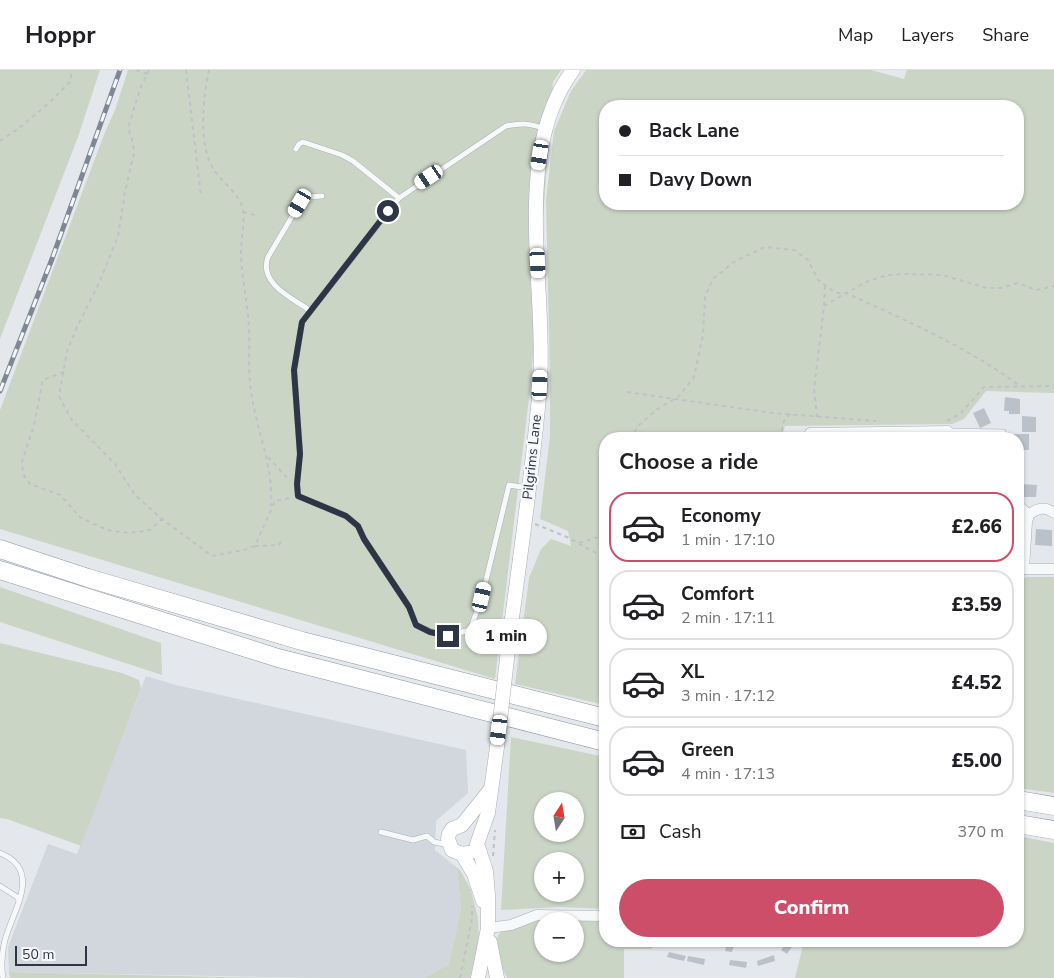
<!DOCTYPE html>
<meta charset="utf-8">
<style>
body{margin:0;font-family:"Nunito Sans",sans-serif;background:#f2f2f2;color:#202124;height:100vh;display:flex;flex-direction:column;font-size:19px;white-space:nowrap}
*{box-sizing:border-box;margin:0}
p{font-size:16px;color:#757577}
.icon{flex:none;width:28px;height:28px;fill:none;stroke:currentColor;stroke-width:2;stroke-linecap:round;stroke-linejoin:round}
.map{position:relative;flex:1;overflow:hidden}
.panel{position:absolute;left:599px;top:362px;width:425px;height:515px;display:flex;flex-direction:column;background:#fff;border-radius:20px;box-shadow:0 1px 4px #0004}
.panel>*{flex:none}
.guide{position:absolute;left:599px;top:30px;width:425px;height:110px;border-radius:20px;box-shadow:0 1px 4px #0004;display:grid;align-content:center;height:110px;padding:0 20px;background:#fff}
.needle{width:32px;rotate:12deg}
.tools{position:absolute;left:534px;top:722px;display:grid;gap:10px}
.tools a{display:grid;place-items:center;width:50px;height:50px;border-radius:50%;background:#fff;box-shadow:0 1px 4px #0004;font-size:25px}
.scale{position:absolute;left:15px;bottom:12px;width:72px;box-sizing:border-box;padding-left:5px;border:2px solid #2c3644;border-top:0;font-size:14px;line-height:18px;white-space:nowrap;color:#2c3644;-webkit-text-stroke:4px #f4f6f9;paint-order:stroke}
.end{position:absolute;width:22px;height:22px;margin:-11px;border:6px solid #2c3644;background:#fff;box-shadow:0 0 0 2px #fff}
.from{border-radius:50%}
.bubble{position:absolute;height:35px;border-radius:18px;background:#fff;box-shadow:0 1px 4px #0004;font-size:16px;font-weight:800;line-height:35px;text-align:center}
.car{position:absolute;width:15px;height:30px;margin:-15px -8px;border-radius:6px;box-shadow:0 0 4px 1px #0007;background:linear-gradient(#fff 24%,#345 0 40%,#fff 0 76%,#345 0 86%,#fff 0)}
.guide b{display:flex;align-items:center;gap:18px;height:48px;font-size:19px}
.guide b+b{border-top:1px solid #e0e0e0}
.guide i{width:12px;height:12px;background:#202124}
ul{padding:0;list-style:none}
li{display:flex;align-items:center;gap:15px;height:70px;margin:0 10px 8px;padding:0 10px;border:2px solid #e0e0e0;border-radius:20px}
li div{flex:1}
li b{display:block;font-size:19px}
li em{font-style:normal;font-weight:800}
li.on{border-color:#cc4e69}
li>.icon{width:45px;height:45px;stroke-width:1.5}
h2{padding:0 20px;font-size:22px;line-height:60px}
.pay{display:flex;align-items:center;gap:12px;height:55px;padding:0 20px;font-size:19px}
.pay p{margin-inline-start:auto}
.primary-button{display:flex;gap:10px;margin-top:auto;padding:10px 20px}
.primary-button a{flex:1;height:58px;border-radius:30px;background:#cc4e69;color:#fff;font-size:20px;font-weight:800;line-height:58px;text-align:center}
header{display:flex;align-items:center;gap:30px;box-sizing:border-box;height:70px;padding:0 25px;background:#fff;border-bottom:1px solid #e0e0e0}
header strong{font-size:24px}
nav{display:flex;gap:28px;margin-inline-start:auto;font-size:18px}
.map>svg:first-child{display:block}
.built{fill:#d2d7de}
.green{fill:#cbd5c6;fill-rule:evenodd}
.building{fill:#bbc1c9}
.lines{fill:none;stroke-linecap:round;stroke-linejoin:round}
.lane-casing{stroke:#a9afb6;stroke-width:6}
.street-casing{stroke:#a9afb6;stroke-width:11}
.secondary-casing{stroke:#a9afb6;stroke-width:15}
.highway-casing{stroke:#8c96a2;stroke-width:19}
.path{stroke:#bec2c7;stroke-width:2;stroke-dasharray:4 4;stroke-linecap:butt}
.lane{stroke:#f7f8fa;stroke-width:5}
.street{stroke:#f7f8fa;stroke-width:10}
.secondary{stroke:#fff;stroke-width:14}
.highway{stroke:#fff;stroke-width:18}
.rail-casing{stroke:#7e8895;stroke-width:5}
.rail{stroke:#f4f6f9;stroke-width:3;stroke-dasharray:9;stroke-linecap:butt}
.secondary-bridge-casing{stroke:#a9afb6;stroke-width:15;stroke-linecap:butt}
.secondary-bridge{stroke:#fff;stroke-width:14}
.route{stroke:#2c3644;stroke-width:6}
.labels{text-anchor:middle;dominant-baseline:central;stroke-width:4.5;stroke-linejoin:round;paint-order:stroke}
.street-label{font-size:14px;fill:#2c3644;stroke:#f4f6f9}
</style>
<header>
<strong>Hoppr</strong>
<nav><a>Map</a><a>Layers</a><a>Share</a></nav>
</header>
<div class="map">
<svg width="1054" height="908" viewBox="0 0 1054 908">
<rect width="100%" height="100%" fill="#e4e8ec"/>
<polygon class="built" points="146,606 176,615 466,680 468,723 436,751 435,780 457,799 461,838 449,894 425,908 321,908 9,902 8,877 48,774 77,784"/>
<g class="green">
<polygon points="0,0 100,0 78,67 0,269"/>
<polygon points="128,0 561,0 553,12 531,312 495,609 0,459 0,340 105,62 115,40"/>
<path d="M586,0H871L904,9L907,0H1054V323L986,321L964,349L952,354L785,356L781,369H605V635L515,614L529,508L541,479L551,469L571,476L568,461L540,449L550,366V308L546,130L554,61L571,21ZM605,36H1018V134H605Z"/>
<polygon points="1027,507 1054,507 1054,723 1018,718 1018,510"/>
<polygon points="0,517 161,573 162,605 0,552"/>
<polygon points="0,573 122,603 139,610 141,618 81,776 7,749 0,748"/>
<path d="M511,667L605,687V839L560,837L501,840ZM575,731V764H542V731ZM542,791H575V824H542Z"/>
<polygon points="1018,766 1054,773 1054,908 795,908 804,871 1018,871"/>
<polygon points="435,780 460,800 471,820 478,848 479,873 470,908 425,908 449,894 461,838 457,799"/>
<path d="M540,850L605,851V871H657L651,879H624V908H507C500,895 499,882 497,868L501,861ZM542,851H575V884H542Z"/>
<polygon points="9,902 272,908 10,908"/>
</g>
<g class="building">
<polygon points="1005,327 1020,329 1020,344 1009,344 1009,341 1004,341"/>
<polygon points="984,338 991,353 980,358 973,343"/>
<polygon points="1022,346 1036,347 1036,362 1022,362"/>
<polygon points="1014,364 1029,364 1029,380 1018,380 1018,369 1014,369"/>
<polygon points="1019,414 1037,415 1036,427 1019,427"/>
<polygon points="1036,459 1052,460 1052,476 1035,475"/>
<polygon points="728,871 735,871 732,882 725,881"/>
<polygon points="788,871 796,871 787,884 781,880"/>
<polygon points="669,882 686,886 684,891 667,887"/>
<polygon points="774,885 775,891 758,896 757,891"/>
<polygon points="688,886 705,889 704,895 687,891"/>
<polygon points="730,890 747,892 746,898 729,895"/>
</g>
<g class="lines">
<g class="lane-casing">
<g id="lane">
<polyline points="296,79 299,74 303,72 342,85 353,91 399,128"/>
<path d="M311,241C294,229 258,214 268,187L300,133L308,127L322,126"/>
<polyline points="948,361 1003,362"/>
<path d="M528,418L509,415L482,527L470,560C445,567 440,567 416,555L409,537L364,469L358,456L346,446L298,426L297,414L300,384L294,300L302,252L399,128L506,56C522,53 529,53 545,59"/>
<polyline points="381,762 413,770 427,766 434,772 449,775"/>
<path d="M0,783C43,800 13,840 5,870C2,882 1,896 3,908"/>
<polyline points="0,816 17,827 19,830"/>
</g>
</g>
<g class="street-casing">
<g id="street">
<polyline points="807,369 810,363 948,361"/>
<path d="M1018,435L1029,445C1037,438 1045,436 1054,443"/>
<polyline points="1024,499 1027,452 1029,445"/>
<polyline points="1018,500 1024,499 1054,499"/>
<polyline points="488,858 511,855 537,845 605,846"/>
</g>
</g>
<g class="secondary-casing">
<g id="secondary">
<path d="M509,571C520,486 533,401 540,315C547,217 511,83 573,0"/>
<polyline points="469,783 462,784 452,780 448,769 449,764 452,759 462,755 490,720"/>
<polyline points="462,784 474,804 483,831"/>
<polyline points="490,872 497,908"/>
<polyline points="478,908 488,858 488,825 486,801 477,774 488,743 497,677"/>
</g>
</g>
<g class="highway-casing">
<g id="highway">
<polyline points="0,479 88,508 302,571 605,648"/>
<polyline points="0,500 278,588 605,672"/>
<polyline points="1018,730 1054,736"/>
<polyline points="1018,754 1054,760"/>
</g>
</g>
<g class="path">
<polyline points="136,0 148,4"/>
<polyline points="149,0 140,19 128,58 133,73 134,83 125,122 118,166 100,211 78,255 67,281 59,326 71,349 115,394 135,425 162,449 212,486 248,479 255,476 275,431 291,428"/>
<polyline points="186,0 201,126"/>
<path d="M209,0C203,27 198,76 214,100C223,113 240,124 243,140C245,153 241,168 241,181C241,203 246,224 248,245C251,270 247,296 251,321C256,360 274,396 271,436"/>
<polyline points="0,71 18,59 49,33 70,12 72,0"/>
<polyline points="243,142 259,146"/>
<path d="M824,236L846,223C907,251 968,277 1021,317"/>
<polyline points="64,302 43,310 34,355 22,392 23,404 30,414 60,425 81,448 107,460 129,463 150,460 162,449"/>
<polyline points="627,322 772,343 876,351"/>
<polyline points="817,347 814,319 824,236 825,215"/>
<polyline points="947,351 961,343 984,317 1054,316"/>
<polyline points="630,369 639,355 656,340 679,326 694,307 703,265 705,226 713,209 735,191 765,177 794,180 808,190 818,210 836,223 846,223 868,211 888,205 907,204 942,205 987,218 1001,218 1018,213 1036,220 1054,216"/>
<polyline points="780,369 784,351 790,344"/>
<polyline points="268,387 290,411"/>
<polyline points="535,454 567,467 605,488"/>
<polyline points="579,473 605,465"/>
<polyline points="255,476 279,475 282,469"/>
<polyline points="493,786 495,760"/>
<polyline points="460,908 472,849 472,836"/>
</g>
<use href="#lane" class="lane"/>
<use href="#street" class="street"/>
<use href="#secondary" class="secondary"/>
<use href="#highway" class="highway"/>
<g class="rail-casing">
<polyline id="rail" points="0,321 52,189 120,0"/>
</g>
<use href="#rail" class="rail"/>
<g class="secondary-bridge-casing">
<polyline id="secondary-bridge" points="497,677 509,571"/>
</g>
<use href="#secondary-bridge" class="secondary-bridge"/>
</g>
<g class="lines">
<polyline class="route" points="388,141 302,252 294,300 300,384 297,414 298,426 346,446 358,456 364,469 409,537 416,555 430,562 448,566"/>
</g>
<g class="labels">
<g class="street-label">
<text transform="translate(532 387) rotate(-84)">Pilgrims Lane</text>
</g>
</g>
</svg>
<div class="tools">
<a><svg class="needle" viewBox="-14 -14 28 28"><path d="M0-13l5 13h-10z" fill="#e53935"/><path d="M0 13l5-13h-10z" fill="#757577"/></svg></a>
<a>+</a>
<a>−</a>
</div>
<div class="scale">50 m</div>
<i class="end from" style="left:388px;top:141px"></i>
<i class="end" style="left:448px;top:566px"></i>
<div class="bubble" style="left:465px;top:549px;width:82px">1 min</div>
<i class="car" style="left:540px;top:85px;rotate:189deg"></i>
<i class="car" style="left:429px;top:107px;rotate:236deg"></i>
<i class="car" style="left:300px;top:133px;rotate:210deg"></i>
<i class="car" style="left:538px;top:193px;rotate:177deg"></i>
<i class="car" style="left:540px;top:315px;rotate:3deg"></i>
<i class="car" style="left:482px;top:527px;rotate:13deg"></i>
<i class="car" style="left:499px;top:660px;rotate:187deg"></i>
<div class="guide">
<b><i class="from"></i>Back Lane</b>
<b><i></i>Davy Down</b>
</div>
<section class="panel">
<h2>Choose a ride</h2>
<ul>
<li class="on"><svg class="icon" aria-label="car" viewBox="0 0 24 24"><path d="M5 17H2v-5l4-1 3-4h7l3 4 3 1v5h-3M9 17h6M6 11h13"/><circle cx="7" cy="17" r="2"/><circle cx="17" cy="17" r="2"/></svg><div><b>Economy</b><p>1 min · 17:10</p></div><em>£2.66</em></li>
<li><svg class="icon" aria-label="car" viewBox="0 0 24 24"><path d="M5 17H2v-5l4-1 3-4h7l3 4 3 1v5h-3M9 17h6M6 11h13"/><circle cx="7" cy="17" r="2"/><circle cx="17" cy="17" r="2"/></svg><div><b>Comfort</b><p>2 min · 17:11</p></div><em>£3.59</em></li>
<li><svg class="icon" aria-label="car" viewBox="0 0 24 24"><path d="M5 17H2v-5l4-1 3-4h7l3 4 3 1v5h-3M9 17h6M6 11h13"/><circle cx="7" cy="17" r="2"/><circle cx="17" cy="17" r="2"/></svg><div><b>XL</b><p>3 min · 17:12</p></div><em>£4.52</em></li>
<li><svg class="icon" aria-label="car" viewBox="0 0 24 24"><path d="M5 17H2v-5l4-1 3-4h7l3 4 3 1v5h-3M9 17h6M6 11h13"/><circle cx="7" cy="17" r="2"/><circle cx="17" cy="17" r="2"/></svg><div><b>Green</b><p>4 min · 17:13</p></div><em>£5.00</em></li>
</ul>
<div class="pay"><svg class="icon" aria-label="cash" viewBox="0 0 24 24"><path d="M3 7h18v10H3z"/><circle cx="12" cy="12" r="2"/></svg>Cash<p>370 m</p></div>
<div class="primary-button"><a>Confirm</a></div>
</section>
</div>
